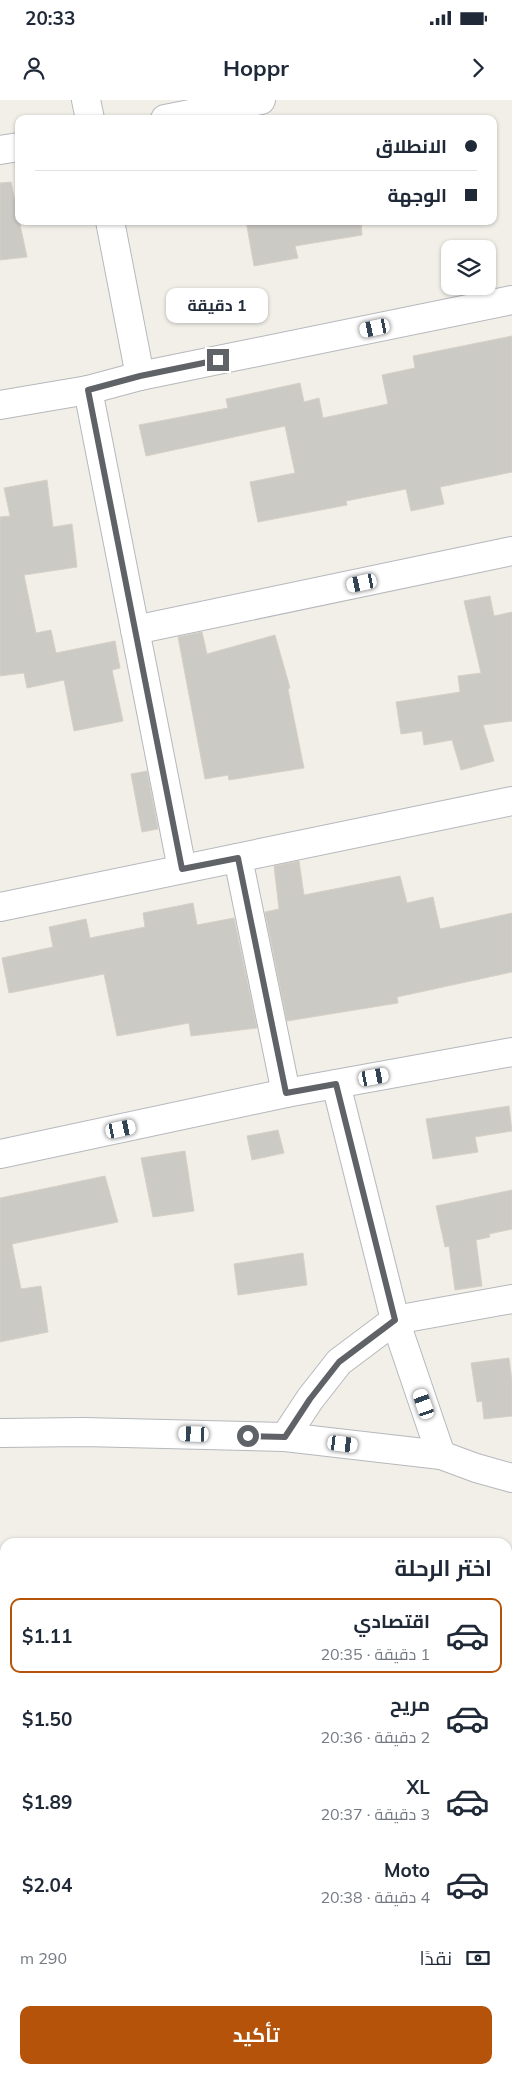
<!DOCTYPE html>
<html lang="ar">
<meta charset="utf-8">
<style>
body{margin:0;font-family:Mulish,Cairo,sans-serif;background:#f6f6f7;color:#1f2937;direction:rtl;height:100vh;display:flex;flex-direction:column;font-size:19px;white-space:nowrap}
*{box-sizing:border-box;margin:0}
p{font-size:16px;color:#747a83}
.icon{flex:none;width:28px;height:28px;fill:none;stroke:currentColor;stroke-width:2;stroke-linecap:round;stroke-linejoin:round}
.map{position:relative;flex:1;overflow:hidden;direction:ltr}
.details{position:absolute;left:0px;top:1438px;width:512px;height:536px;display:flex;flex-direction:column;background:#fff;border-radius:15px 15px 0 0;box-shadow:0 1px 4px #0004;direction:rtl}
.details>*{flex:none}
.banner{position:absolute;left:15px;top:15px;width:482px;height:110px;border-radius:10px;box-shadow:0 1px 4px #0004;direction:rtl;display:grid;align-content:center;height:110px;padding:0 20px;background:#fff}
.tools{position:absolute;left:441px;top:140px;display:grid;gap:10px}
.tools a{display:grid;place-items:center;width:55px;height:55px;border-radius:10px;background:#fff;box-shadow:0 1px 4px #0004;font-size:25px}
.end{position:absolute;width:22px;height:22px;margin:-11px;border:6px solid #5f6368;background:#fff;box-shadow:0 0 0 2px #fff}
.from{border-radius:50%}
.bubble{position:absolute;height:35px;border-radius:10px;background:#fff;box-shadow:0 1px 4px #0004;font-size:16px;font-weight:700;line-height:35px;text-align:center;direction:rtl}
.car{position:absolute;width:15px;height:30px;margin:-15px -8px;border-radius:6px;box-shadow:0 0 4px 1px #0007;background:linear-gradient(#fff 24%,#345 0 40%,#fff 0 76%,#345 0 86%,#fff 0)}
.banner b{display:flex;align-items:center;gap:18px;height:48px;font-size:19px}
.banner b+b{border-top:1px solid #e0e1e3}
.banner i{width:12px;height:12px;background:#1f2937}
ul{padding:0;list-style:none}
li{display:flex;align-items:center;gap:15px;height:75px;margin:0 10px 8px;padding:0 10px;border:2px solid transparent;border-radius:10px}
li div{flex:1}
li b{display:block;font-size:19px}
li em{font-style:normal;font-weight:700}
li.on{border-color:#b45309}
li>.icon{width:45px;height:45px;stroke-width:1.5}
h2{padding:0 20px;font-size:22px;line-height:60px}
.pay{display:flex;align-items:center;gap:12px;height:55px;padding:0 20px;font-size:19px}
.pay p{margin-inline-start:auto}
.button{display:flex;gap:10px;margin-top:auto;padding:10px 20px}
.button a{flex:1;height:58px;border-radius:10px;background:#b45309;color:#fff;font-size:20px;font-weight:700;line-height:58px;text-align:center}
.status{display:flex;justify-content:space-between;align-items:center;height:35px;padding:0 25px;background:#fff;direction:ltr}
.status svg{height:14px;fill:currentColor}
header{display:flex;justify-content:space-between;align-items:center;height:65px;padding:0 20px;background:#fff;font-size:22px;font-weight:700}
.map>svg:first-child{display:block}
.building{fill:#cccac5;stroke:#d6d1c6}
.lines{fill:none;stroke-linecap:round;stroke-linejoin:round}
.minor-casing{stroke:#b5b8bc;stroke-width:30}
.path{stroke:#9cc7a9;stroke-width:3;stroke-dasharray:5 2.5;stroke-linecap:butt}
.minor{stroke:#fff;stroke-width:28}
.route{stroke:#5f6368;stroke-width:6}
</style>
<div class="status"><b>20:33</b><svg viewBox="0 0 49 12"><path d="M0 12V9h3v3zM5 12V6h3v6zM10 12V3h3v9zM15 12V0h3v12zM26 1h20v11H26zM47 4h2v5h-2z"/></svg></div>
<header><svg class="icon" aria-label="forward" viewBox="0 0 24 24"><path d="M9 5l7 7-7 7"/></svg>Hoppr<svg class="icon" aria-label="person" viewBox="0 0 24 24"><circle cx="12" cy="8" r="4"/><path d="M4 21q1-7 8-7t8 7"/></svg></header>
<div class="map">
<svg width="512" height="1973" viewBox="0 0 512 1973">
<rect width="100%" height="100%" fill="#f1efe8"/>
<g class="building">
<polygon points="11,82 27,157 0,160 0,83"/>
<polygon points="246,121 361,121 362,135 295,146 298,158 254,166"/>
<polygon points="512,236 512,372 440,387 444,404 411,411 406,389 346,401 347,405 258,422 250,382 295,373 285,326 146,356 139,325 228,308 226,299 300,283 304,302 319,298 323,318 388,304 382,275 415,268 413,256"/>
<polygon points="47,380 53,427 72,424 77,467 24,475 36,533 51,530 56,553 115,541 120,568 112,570 123,621 74,631 64,580 27,588 24,573 0,576 0,417 10,416 4,388"/>
<polygon points="490,496 494,516 512,512 512,621 483,625 494,661 461,670 452,640 424,645 422,631 401,634 396,602 460,592 458,576 481,573 464,501"/>
<polygon points="202,532 207,554 275,535 290,588 288,589 304,668 229,680 228,675 205,679 178,537"/>
<polygon points="147,671 158,729 142,732 131,674"/>
<polygon points="299,761 304,795 400,776 407,803 433,797 440,829 512,813 512,872 397,897 398,903 287,921 265,812 279,809 274,766"/>
<polygon points="193,803 197,825 234,818 257,928 191,936 189,923 117,936 104,874 9,893 2,858 53,847 49,827 86,819 90,838 145,827 143,813"/>
<polygon points="509,1006 512,1031 475,1037 478,1052 433,1059 426,1019"/>
<polygon points="278,1030 284,1053 252,1060 247,1036"/>
<polygon points="185,1051 194,1111 153,1117 141,1058"/>
<polygon points="105,1076 118,1122 12,1144 21,1189 41,1186 48,1232 0,1242 0,1098"/>
<polygon points="512,1090 512,1129 489,1134 490,1137 476,1140 482,1186 455,1190 449,1146 445,1147 436,1106"/>
<polygon points="303,1153 307,1185 238,1195 234,1164"/>
<polygon points="509,1258 512,1281 512,1316 484,1319 482,1301 477,1302 471,1263"/>
</g>
<g class="lines">
<g class="minor-casing">
<g id="minor">
<polyline points="86,0 90,19"/>
<polyline points="165,19 261,0"/>
<polyline points="0,50 19,47"/>
<polyline points="110,121 140,276"/>
<polyline points="88,290 182,769"/>
<polyline points="0,305 88,290 140,276 512,200"/>
<polyline points="135,530 512,451"/>
<polyline points="238,758 286,993"/>
<polyline points="0,807 512,701"/>
<polyline points="336,984 395,1220 441,1355"/>
<polyline points="0,1054 286,993 512,952"/>
<polyline points="0,1333 84,1332 285,1337 441,1355 476,1368 512,1378"/>
<polyline points="285,1337 310,1299 339,1262 395,1220 512,1199"/>
</g>
</g>
<g class="path">
<polyline points="508,1804 512,1803"/>
<polyline points="0,1923 5,1921"/>
</g>
<use href="#minor" class="minor"/>
</g>
<g class="lines">
<polyline class="route" points="218,260 140,276 88,290 182,769 238,758 286,993 336,984 395,1220 339,1262 310,1299 285,1337 248,1336"/>
</g>
</svg>
<div class="tools">
<a><svg class="icon" aria-label="layers" viewBox="0 0 24 24"><path d="M12 4l9 5-9 5-9-5zM3 14l9 5 9-5"/></svg></a>
</div>
<i class="end from" style="left:248px;top:1336px"></i>
<i class="end" style="left:218px;top:260px"></i>
<div class="bubble" style="left:166px;top:188px;width:102px">1 دقيقة</div>
<i class="car" style="left:375px;top:228px;rotate:258deg"></i>
<i class="car" style="left:362px;top:483px;rotate:258deg"></i>
<i class="car" style="left:374px;top:977px;rotate:80deg"></i>
<i class="car" style="left:121px;top:1029px;rotate:78deg"></i>
<i class="car" style="left:424px;top:1304px;rotate:341deg"></i>
<i class="car" style="left:194px;top:1334px;rotate:272deg"></i>
<i class="car" style="left:343px;top:1344px;rotate:97deg"></i>
<div class="banner">
<b><i class="from"></i>الانطلاق</b>
<b><i></i>الوجهة</b>
</div>
<section class="details">
<h2>اختر الرحلة</h2>
<ul>
<li class="on"><svg class="icon" aria-label="car" viewBox="0 0 24 24"><path d="M5 17H2v-5l4-1 3-4h7l3 4 3 1v5h-3M9 17h6M6 11h13"/><circle cx="7" cy="17" r="2"/><circle cx="17" cy="17" r="2"/></svg><div><b>اقتصادي</b><p>1 دقيقة · 20:35</p></div><em>$1.11</em></li>
<li><svg class="icon" aria-label="car" viewBox="0 0 24 24"><path d="M5 17H2v-5l4-1 3-4h7l3 4 3 1v5h-3M9 17h6M6 11h13"/><circle cx="7" cy="17" r="2"/><circle cx="17" cy="17" r="2"/></svg><div><b>مريح</b><p>2 دقيقة · 20:36</p></div><em>$1.50</em></li>
<li><svg class="icon" aria-label="car" viewBox="0 0 24 24"><path d="M5 17H2v-5l4-1 3-4h7l3 4 3 1v5h-3M9 17h6M6 11h13"/><circle cx="7" cy="17" r="2"/><circle cx="17" cy="17" r="2"/></svg><div><b>XL</b><p>3 دقيقة · 20:37</p></div><em>$1.89</em></li>
<li><svg class="icon" aria-label="car" viewBox="0 0 24 24"><path d="M5 17H2v-5l4-1 3-4h7l3 4 3 1v5h-3M9 17h6M6 11h13"/><circle cx="7" cy="17" r="2"/><circle cx="17" cy="17" r="2"/></svg><div><b>Moto</b><p>4 دقيقة · 20:38</p></div><em>$2.04</em></li>
</ul>
<div class="pay"><svg class="icon" aria-label="cash" viewBox="0 0 24 24"><path d="M3 7h18v10H3z"/><circle cx="12" cy="12" r="2"/></svg>نقدًا<p>290 m</p></div>
<div class="button"><a>تأكيد</a></div>
</section>
</div>
